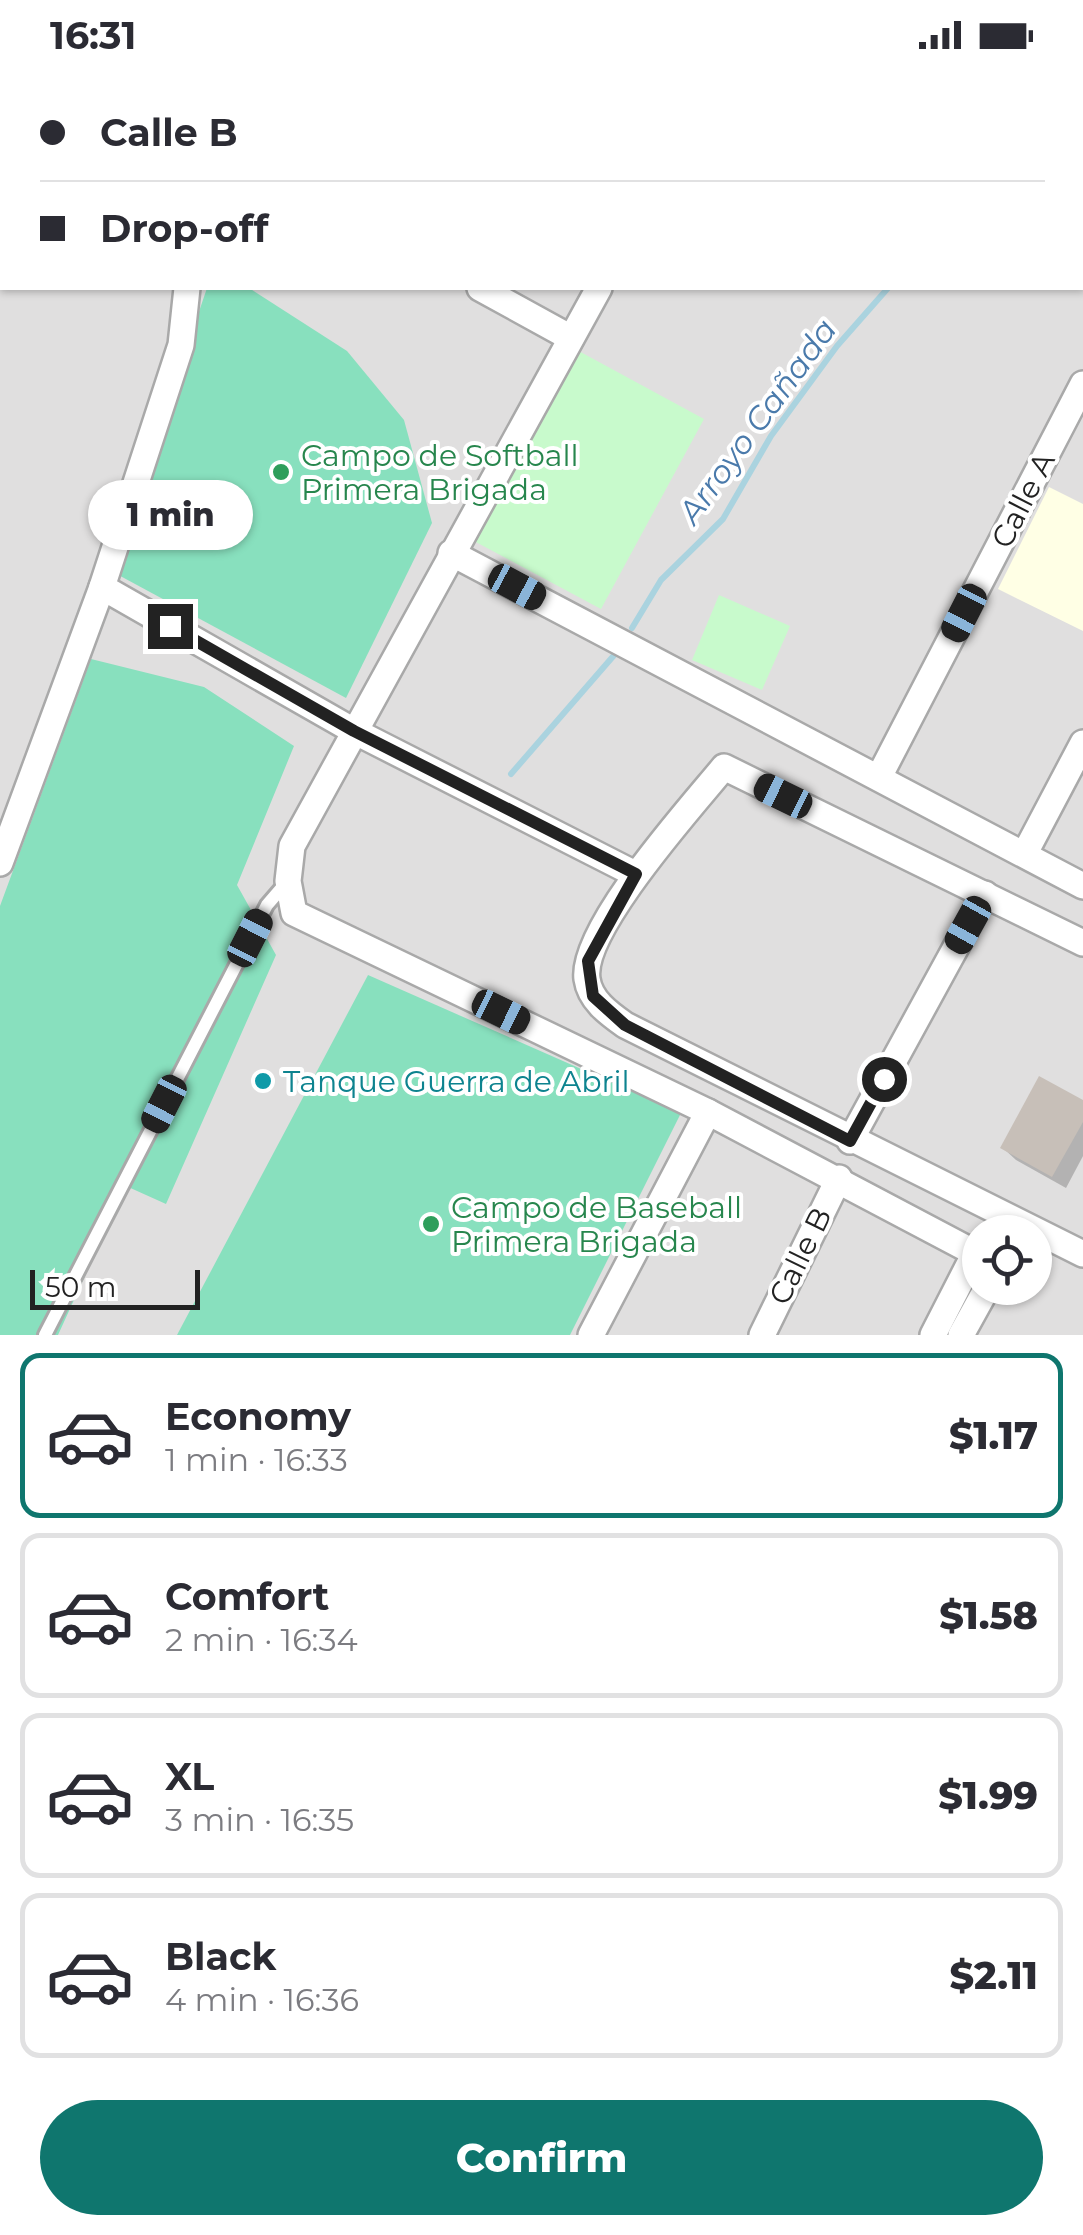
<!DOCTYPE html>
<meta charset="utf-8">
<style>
body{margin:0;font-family:Montserrat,sans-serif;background:#f2f2f3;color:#2b2b33;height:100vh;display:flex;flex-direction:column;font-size:38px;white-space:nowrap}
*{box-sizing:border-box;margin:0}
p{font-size:32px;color:#7c7c81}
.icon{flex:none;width:55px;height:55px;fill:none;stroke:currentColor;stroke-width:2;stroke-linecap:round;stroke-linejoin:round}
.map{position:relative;height:1265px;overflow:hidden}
.drawer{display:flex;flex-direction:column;background:#fff;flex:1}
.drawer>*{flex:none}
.guide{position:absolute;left:0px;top:0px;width:1085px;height:220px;box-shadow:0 2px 8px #0004;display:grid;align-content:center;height:220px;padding:0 40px;background:#fff}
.fabs{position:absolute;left:962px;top:1145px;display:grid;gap:20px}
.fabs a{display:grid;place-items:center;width:90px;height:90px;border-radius:50%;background:#fff;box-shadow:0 2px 8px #0004;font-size:50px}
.scale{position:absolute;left:30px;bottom:25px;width:170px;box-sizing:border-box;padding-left:10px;border:5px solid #222;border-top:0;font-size:28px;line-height:35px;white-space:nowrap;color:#222;-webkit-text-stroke:8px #fff;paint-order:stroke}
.end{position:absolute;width:45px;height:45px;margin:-22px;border:12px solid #222;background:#fff;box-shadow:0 0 0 5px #fff}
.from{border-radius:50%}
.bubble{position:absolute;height:70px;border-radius:35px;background:#fff;box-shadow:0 2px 8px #0004;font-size:32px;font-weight:800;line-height:70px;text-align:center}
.car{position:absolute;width:30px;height:60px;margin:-30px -15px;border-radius:12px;box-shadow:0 0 8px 2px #0007;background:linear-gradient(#222 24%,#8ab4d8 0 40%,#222 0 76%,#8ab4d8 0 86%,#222 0)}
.guide b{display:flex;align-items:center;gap:35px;height:95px;font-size:38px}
.guide b+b{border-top:2px solid #e1e1e2}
.guide i{width:25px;height:25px;background:#2b2b33}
ul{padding:18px 0 0;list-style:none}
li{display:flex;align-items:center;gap:30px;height:165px;margin:0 20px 15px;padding:0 20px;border:5px solid #e1e1e2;border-radius:20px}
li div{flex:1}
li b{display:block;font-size:38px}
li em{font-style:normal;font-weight:800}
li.active{border-color:#0f766e}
li>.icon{width:90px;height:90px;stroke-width:1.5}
.button{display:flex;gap:20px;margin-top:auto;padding:20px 40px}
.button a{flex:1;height:115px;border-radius:60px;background:#0f766e;color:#fff;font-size:40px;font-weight:800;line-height:115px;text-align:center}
.status{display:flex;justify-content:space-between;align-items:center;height:70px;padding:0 50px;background:#fff;direction:ltr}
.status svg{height:28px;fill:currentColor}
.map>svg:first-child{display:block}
.residential{fill:#e0dfdf;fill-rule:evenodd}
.education{fill:#ffffe5}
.park{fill:#c8facc}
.pitch{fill:#88e0be}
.shadow{fill:#0003}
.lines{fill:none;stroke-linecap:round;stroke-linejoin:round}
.stream{stroke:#aad3df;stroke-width:6}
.building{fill:#c7bfb8}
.service-casing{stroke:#a9a9a9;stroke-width:18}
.minor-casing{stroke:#a9a9a9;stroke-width:30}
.service{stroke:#fff;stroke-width:12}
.minor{stroke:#fff;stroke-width:25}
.route{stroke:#222;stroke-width:12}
.leisure-dot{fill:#2e9e5b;stroke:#fff;stroke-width:4}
.culture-dot{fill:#0f9aa8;stroke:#fff;stroke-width:4}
.labels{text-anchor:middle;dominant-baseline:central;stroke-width:8;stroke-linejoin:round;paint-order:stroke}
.leisure-label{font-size:30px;fill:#27864d;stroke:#fff;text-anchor:start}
.street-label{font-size:30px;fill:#222;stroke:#fff}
.culture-label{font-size:30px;fill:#0d838f;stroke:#fff;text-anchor:start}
.water-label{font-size:32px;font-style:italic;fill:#4a7aab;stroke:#fff}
</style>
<div class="status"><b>16:31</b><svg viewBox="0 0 49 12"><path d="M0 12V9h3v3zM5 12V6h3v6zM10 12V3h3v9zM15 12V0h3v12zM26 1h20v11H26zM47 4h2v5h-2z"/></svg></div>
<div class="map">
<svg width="1083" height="1265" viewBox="0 0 1083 1265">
<rect width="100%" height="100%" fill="#f2efe9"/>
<path class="residential" d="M0,0H1083V1265H0ZM2,2H1082V218H2ZM980,1162H1035V1218H980Z"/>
<polygon class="education" points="1049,417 1083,434 1083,561 998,519"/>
<g class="park">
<polygon points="575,279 704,349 601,539 472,470"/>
<polygon points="719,525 790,556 762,620 692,590"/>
</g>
<g class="pitch">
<polygon points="207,218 249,218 347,281 404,350 432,453 346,628 111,501"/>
<polygon points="91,589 204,617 294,676 237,815 276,885 166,1134 126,1116 58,1265 0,1265 0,836"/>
<polygon points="368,905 681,1043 570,1265 177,1265"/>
</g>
<polygon class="shadow" points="1083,1033 1083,1086 1066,1118 1016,1090 1003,1078"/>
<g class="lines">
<g class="stream">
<polyline points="1016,2 1018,0"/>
<polyline points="632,558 661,510 723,449 771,366 837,276 888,218"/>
<polyline points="511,704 616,583"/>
</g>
</g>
<polygon class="building" points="1039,1006 1083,1030 1083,1052 1052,1107 1000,1078"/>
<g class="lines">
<g class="service-casing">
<polyline id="service" points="45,1265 267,835 286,813"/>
</g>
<g class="minor-casing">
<g id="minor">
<polyline points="140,0 140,2"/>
<polyline points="420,0 425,2"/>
<polyline points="185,2 186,0"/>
<polyline points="398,2 400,0"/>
<polyline points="719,2 721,0"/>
<polyline points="480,218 571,268"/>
<polyline points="599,218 292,776 288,811 294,843 708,1042 975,1183 933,1265"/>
<polyline points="451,483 1083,816"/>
<polyline points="102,517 354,661 635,804"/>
<polyline points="879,707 1083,314"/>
<polyline points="1025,783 1083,673"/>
<polyline points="0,793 102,517 181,275 187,218"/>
<path d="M1083,873L724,697C692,736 580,860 587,909C590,930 608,943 625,955L1083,1184"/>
<polyline points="850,1071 985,824"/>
<polyline points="591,1265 708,1042"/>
<polyline points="762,1265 839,1108"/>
<polyline points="961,1265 987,1218"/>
</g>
</g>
<use href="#service" class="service"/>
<use href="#minor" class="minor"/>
</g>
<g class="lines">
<polyline class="route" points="170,556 354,661 636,804 588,891 593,926 625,955 850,1071 884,1009"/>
</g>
<g class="leisure-dot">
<circle cx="281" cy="402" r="10"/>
<circle cx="431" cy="1154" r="10"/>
</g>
<circle class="culture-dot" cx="263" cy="1011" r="10"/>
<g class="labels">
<g class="leisure-label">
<text x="301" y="385">Campo de Softball<tspan x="301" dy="34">Primera Brigada</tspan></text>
<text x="451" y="1137">Campo de Baseball<tspan x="451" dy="34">Primera Brigada</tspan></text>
</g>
<g class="street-label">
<text transform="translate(1023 430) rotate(-63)">Calle A</text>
<text transform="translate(800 1186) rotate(-64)">Calle B</text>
</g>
<g class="culture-label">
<text x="283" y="1011">Tanque Guerra de Abril</text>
</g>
<g class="water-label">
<text transform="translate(757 351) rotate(-54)">Arroyo Cañada</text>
</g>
</g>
</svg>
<div class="fabs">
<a><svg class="icon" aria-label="locate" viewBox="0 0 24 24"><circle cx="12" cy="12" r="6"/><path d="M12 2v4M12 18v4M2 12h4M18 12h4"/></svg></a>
</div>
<div class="scale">50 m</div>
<i class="end from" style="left:884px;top:1009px"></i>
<i class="end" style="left:170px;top:556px"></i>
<div class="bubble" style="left:88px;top:410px;width:165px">1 min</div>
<i class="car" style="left:517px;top:517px;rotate:118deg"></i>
<i class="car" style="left:964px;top:543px;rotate:207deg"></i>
<i class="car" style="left:783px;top:726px;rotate:296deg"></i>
<i class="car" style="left:968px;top:855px;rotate:209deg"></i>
<i class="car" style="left:250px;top:868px;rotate:27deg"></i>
<i class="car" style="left:501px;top:942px;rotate:116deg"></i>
<i class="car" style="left:164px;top:1034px;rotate:207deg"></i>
<div class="guide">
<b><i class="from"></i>Calle B</b>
<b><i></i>Drop-off</b>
</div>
</div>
<section class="drawer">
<ul>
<li class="active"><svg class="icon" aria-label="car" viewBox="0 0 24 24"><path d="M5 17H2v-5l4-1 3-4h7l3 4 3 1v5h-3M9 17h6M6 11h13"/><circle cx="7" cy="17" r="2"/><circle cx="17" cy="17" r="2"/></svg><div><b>Economy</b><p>1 min · 16:33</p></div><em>$1.17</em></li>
<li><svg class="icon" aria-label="car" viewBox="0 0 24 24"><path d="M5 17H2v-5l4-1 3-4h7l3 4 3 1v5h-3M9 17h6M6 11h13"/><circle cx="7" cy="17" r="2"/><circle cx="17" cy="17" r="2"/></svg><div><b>Comfort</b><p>2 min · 16:34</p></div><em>$1.58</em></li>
<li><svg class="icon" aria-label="car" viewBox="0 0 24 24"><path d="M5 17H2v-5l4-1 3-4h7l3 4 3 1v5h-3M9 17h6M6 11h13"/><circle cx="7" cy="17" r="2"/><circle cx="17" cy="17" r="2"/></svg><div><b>XL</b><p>3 min · 16:35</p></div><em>$1.99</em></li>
<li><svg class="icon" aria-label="car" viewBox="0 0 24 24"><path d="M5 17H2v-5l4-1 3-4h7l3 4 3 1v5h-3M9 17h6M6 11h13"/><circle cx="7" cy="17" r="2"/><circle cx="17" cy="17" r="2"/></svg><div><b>Black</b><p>4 min · 16:36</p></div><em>$2.11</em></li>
</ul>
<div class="button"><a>Confirm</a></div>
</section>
